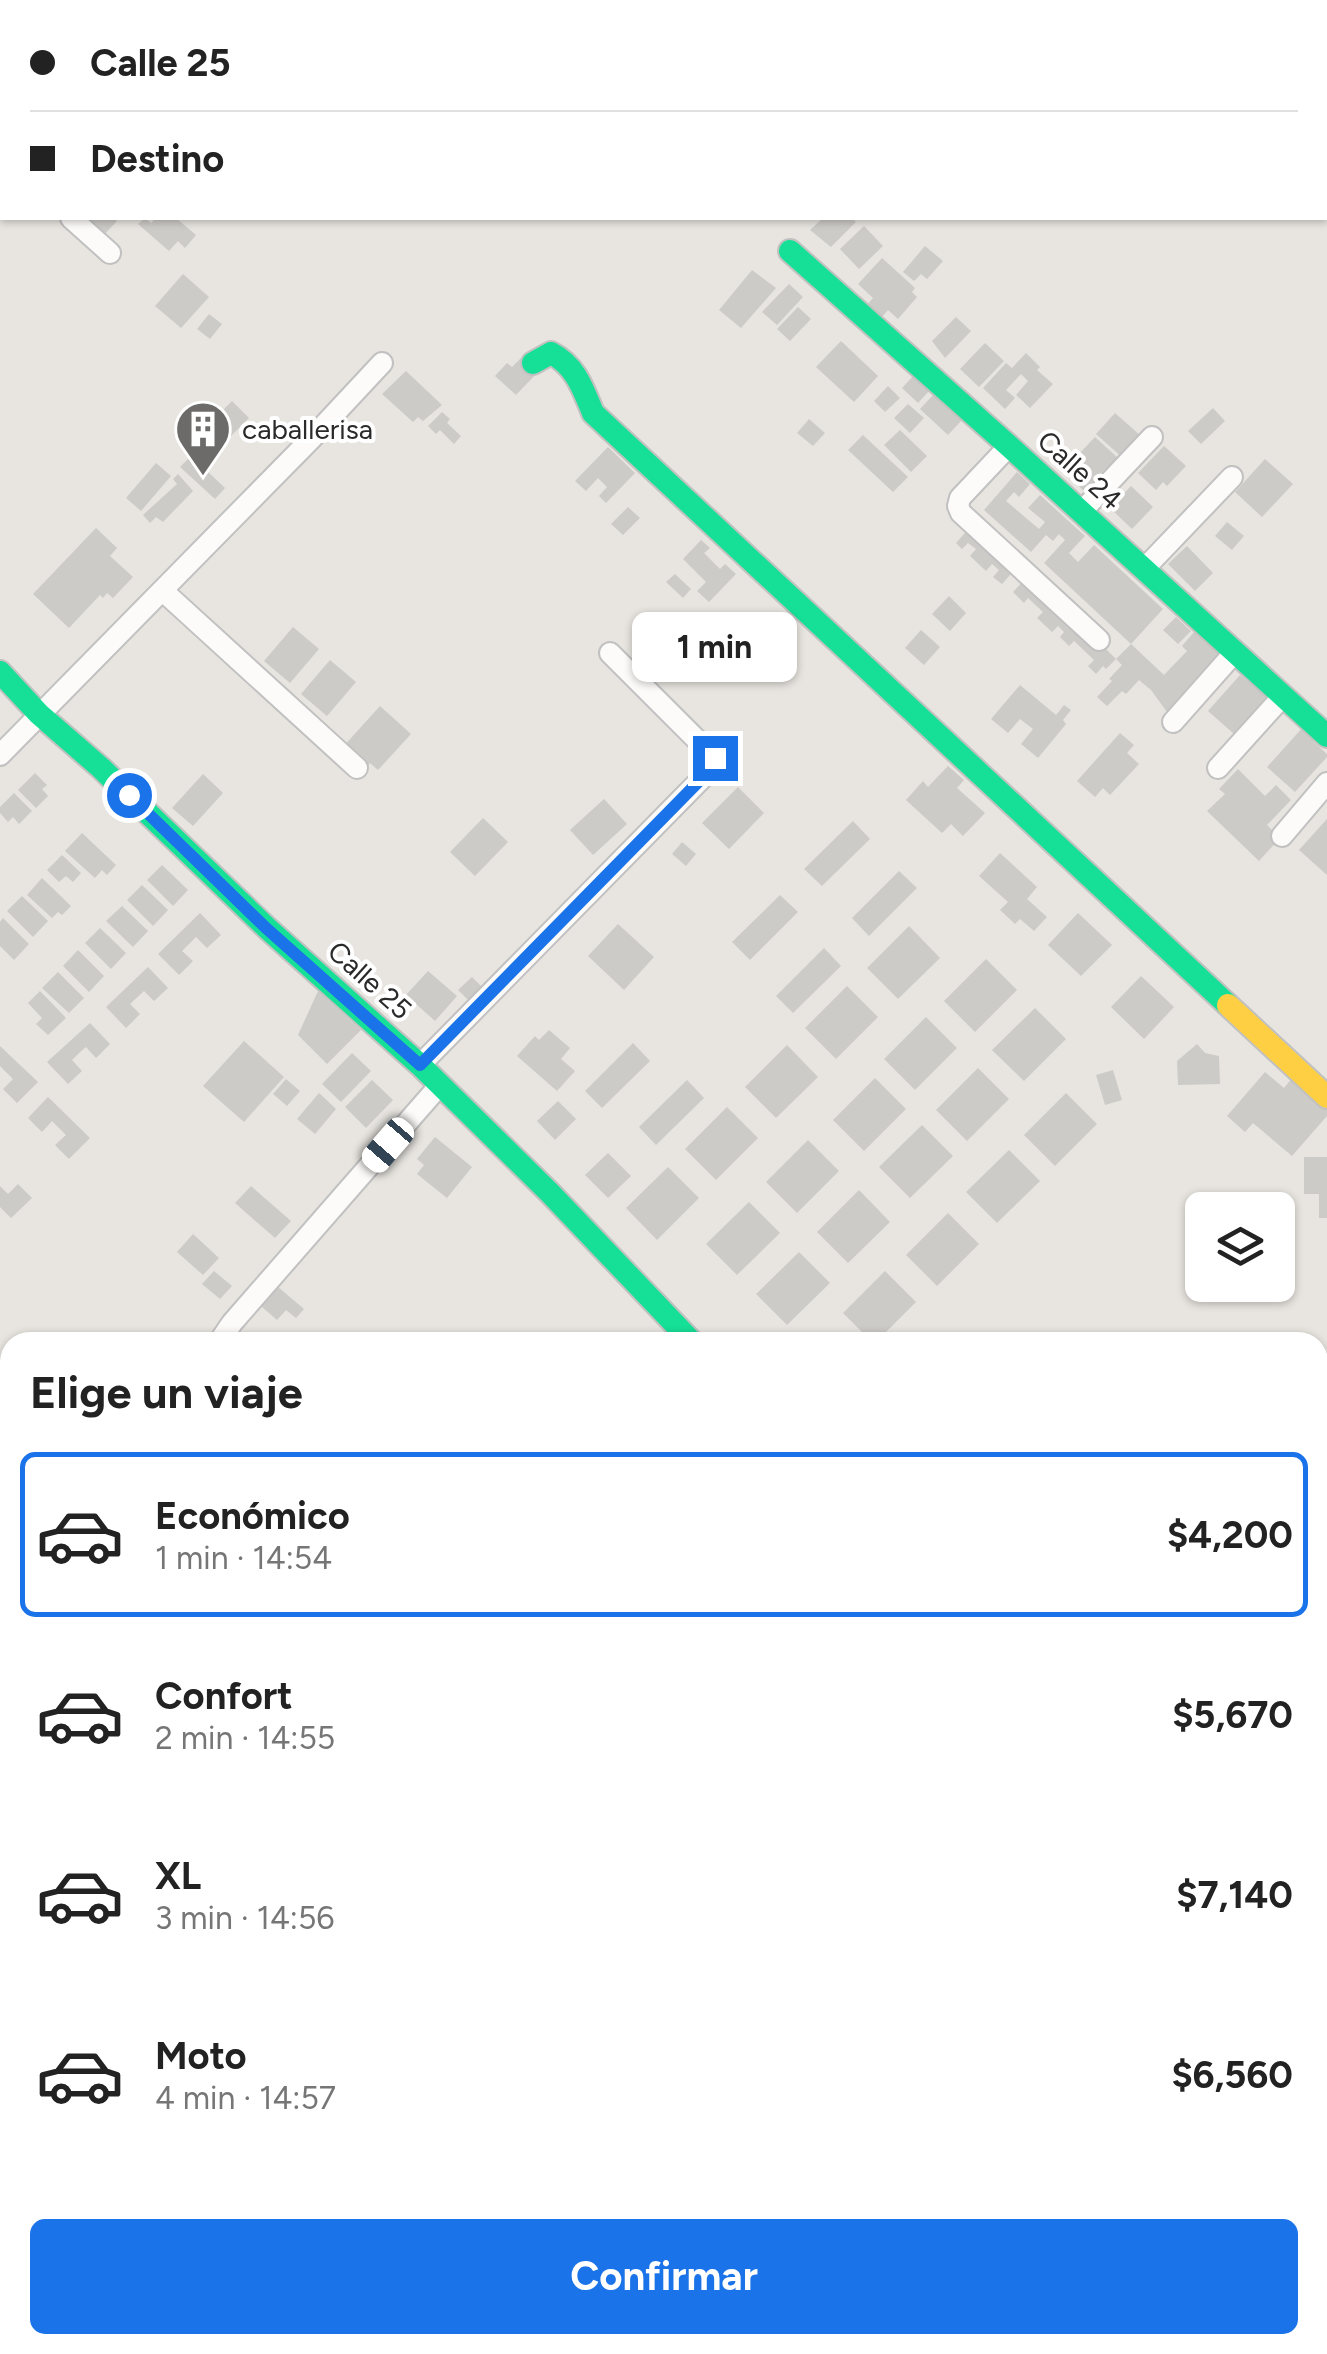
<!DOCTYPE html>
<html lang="es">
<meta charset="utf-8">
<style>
body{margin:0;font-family:Figtree,sans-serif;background:#f6f6f6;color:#222;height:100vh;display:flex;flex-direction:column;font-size:38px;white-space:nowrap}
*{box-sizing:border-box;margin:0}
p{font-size:32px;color:#767676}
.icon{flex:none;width:55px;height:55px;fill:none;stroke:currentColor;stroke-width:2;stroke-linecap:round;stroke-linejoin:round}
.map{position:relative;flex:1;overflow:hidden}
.side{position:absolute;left:0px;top:1332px;width:1328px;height:1022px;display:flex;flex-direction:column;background:#fff;border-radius:30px 30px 0 0;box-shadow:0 2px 8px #0004}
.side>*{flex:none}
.banner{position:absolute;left:0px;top:0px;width:1328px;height:220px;box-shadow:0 2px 8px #0004;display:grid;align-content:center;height:220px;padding:0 30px;background:#fff}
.buttons{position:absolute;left:1185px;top:1192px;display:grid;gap:20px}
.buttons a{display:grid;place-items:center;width:110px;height:110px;border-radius:15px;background:#fff;box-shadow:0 2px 8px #0004;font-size:50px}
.end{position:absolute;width:45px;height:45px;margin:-22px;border:12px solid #1a73e8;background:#fff;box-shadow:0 0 0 5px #fff}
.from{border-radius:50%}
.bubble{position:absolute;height:70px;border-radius:15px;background:#fff;box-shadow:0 2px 8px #0004;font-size:32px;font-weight:700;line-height:70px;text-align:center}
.car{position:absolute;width:30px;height:60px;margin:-30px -15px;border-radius:12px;box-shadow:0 0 8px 2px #0007;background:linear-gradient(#fff 24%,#345 0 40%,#fff 0 76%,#345 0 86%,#fff 0)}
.banner b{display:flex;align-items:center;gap:35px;height:95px;font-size:38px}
.banner b+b{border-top:2px solid #e0e0e0}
.banner i{width:25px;height:25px;background:#222}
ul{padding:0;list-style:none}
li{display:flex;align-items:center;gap:30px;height:165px;margin:0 20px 15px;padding:0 10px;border:5px solid transparent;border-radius:15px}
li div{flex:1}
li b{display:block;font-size:38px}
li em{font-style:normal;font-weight:700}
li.on{border-color:#1a73e8}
li>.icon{width:90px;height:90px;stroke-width:1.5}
h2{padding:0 30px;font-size:45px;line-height:120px}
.action{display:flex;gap:20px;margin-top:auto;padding:20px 30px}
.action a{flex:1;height:115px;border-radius:15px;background:#1a73e8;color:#fff;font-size:40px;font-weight:700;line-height:115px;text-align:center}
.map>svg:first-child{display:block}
.building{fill:#cdcbc7}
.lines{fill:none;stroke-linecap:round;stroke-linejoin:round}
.street-casing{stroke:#c1c1c1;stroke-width:24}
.fast-casing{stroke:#c1c1c1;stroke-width:26}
.slow-casing{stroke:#c1c1c1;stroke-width:26}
.street{stroke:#fcfbfa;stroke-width:20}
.fast{stroke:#16e098;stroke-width:22}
.slow{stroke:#ffcf43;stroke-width:22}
.route{stroke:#1a73e8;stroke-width:12}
.labels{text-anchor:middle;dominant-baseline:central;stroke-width:8;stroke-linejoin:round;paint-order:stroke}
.poi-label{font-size:28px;fill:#2a2a2a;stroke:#fff;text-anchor:start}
.street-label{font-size:28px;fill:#2a2a2a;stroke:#fff}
</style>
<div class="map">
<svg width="1327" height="2354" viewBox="0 0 1327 2354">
<rect width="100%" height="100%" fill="#e8e5e0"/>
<g class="building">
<polygon points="79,218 112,218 117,221 101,238"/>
<polygon points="145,218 151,223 156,218 176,218 196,235 185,248 178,241 169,251 138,224"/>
<polygon points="823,218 851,218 856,222 831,247 810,230"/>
<polygon points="864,226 883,246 859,269 840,249"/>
<polygon points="925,246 943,261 927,279 921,274 914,281 903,272"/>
<polygon points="882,258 915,288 912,292 917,297 898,319 888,310 880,319 866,306 873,298 858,284"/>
<polygon points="752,270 776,288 741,328 719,310"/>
<polygon points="183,274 209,297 181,328 155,306"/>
<polygon points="789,284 803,297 777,325 762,312"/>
<polygon points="798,307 811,319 790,341 777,329"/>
<polygon points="209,314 222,324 210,339 197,329"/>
<polygon points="956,317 971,331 945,358 932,341"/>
<polygon points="841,341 878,376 854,402 816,367"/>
<polygon points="985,343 1004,361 979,387 960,369"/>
<polygon points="1026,353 1040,367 1037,370 1053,384 1030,408 1016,395 1028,381 1021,374 1006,390 1015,398 1005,409 983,388 1006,363 1012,368"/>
<polygon points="523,356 539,371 516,395 495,376 507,363 512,367"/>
<polygon points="406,371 442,405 423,421 418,417 413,422 382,394"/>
<polygon points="916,373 932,388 918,403 902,388"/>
<polygon points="888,386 900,398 885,412 874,401"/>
<polygon points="935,393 962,420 948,435 920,409"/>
<polygon points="232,401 249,418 231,436 214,419"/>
<polygon points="908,404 924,418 910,433 894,418"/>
<polygon points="1213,408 1225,421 1201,444 1188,431"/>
<polygon points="442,412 450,419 447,423 461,436 454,444 440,430 436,434 428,426"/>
<polygon points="1115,413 1142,437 1123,458 1096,434"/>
<polygon points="809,419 825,433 813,446 797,433"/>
<polygon points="900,430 927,456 911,472 884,445"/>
<polygon points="863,435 908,477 893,492 848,450"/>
<polygon points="1095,437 1120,460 1108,472 1105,469 1096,478 1099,481 1093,488 1090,485 1084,491 1063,471"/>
<polygon points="1164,446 1186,466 1167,486 1163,482 1156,490 1138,473"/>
<polygon points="608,447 635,473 606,503 599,496 607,487 598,478 586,491 575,481"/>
<polygon points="191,456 225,488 215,499 180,467"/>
<polygon points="1265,459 1293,484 1262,517 1235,492"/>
<polygon points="156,463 171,476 141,511 126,498"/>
<polygon points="1017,472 1030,484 1019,497 1014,492 1006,501 1039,529 1045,522 1028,508 1040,495 1085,536 1069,553 1078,562 1094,545 1163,609 1131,644 1044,563 1065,540 1059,534 1053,541 1046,535 1031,552 984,510"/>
<polygon points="178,474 193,491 163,522 156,517 150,523 143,515 177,484 173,479"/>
<polygon points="1131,486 1153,507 1132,529 1110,508"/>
<polygon points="628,507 640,518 623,535 611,524"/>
<polygon points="1227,522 1244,536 1232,550 1215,536"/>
<polygon points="972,525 1018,566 1002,584 993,577 999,570 992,564 986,571 970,556 976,549 968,543 962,549 956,543"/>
<polygon points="96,528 117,548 110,556 133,577 113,598 107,593 103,598 100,595 69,628 33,594"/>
<polygon points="701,540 710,548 704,553 720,569 725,564 736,574 709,602 697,591 706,582 683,559"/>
<polygon points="1187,546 1213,573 1195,591 1168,564"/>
<polygon points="675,574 691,589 683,598 666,582"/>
<polygon points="1028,576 1097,640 1116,659 1106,669 1103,666 1096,674 1088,666 1094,660 1074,641 1069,646 1060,637 1064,632 1058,626 1052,632 1037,618 1043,612 1028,598 1024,603 1013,592"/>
<polygon points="949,596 966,613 950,631 932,614"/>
<polygon points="1176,617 1191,631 1178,644 1163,630"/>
<polygon points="293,627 319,649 290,683 264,661"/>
<polygon points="921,630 940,647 924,665 905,648"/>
<polygon points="1194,632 1225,660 1170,716 1151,690 1139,680 1126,694 1122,691 1107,706 1097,697 1112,681 1109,679 1122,665 1116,659 1131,644 1164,675 1187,651 1182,646"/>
<polygon points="330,660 356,682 327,716 301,694"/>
<polygon points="1240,675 1266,697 1234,734 1208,711"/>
<polygon points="1020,685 1056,715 1064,705 1071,710 1063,720 1066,724 1038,758 1021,744 1033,729 1020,719 1008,733 991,719"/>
<polygon points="380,706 411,734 378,770 370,763 365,769 342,748"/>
<polygon points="1304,726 1314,742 1327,754 1327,757 1295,792 1267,767"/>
<polygon points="1120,733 1134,745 1127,753 1139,764 1110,795 1103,788 1095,797 1077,781"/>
<polygon points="948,766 964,780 957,788 985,813 963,836 951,824 942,833 906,800 923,781 928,787"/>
<polygon points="1238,769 1265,796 1276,785 1291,800 1267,825 1280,838 1259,861 1207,811 1225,794 1219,789"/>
<polygon points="35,773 47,785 42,789 48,796 36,808 18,790"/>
<polygon points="203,774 223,793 193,826 172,808"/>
<polygon points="738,787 764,813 729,849 702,823"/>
<polygon points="14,793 32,811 19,824 13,817 8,822 0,813 0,807"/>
<polygon points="604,799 627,824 593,855 570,830"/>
<polygon points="483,818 508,842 475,876 450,852"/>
<polygon points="1327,819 1327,875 1299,850"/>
<polygon points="853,821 870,839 822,886 804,869"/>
<polygon points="82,833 116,865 107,875 102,870 95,878 65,851"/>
<polygon points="682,842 696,854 686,866 672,854"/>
<polygon points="1000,853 1037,887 1027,899 1047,917 1034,931 1020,919 1015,924 1000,910 1008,902 979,876"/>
<polygon points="62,855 81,873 73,882 66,876 59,882 47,870"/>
<polygon points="162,865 188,890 173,906 147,880"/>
<polygon points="899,871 917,888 869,936 852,918"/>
<polygon points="42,878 71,906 62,915 58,912 52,918 27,895"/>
<polygon points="142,885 168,910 153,926 127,900"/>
<polygon points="780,895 798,912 750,960 732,942"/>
<polygon points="22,896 48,921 33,937 7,911"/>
<polygon points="122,906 148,931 133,947 106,921"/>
<polygon points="200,913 221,935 207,948 196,937 182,951 193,961 179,975 158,954"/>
<polygon points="1078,913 1112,945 1081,976 1048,945"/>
<polygon points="3,918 29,944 14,960 0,946 0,922"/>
<polygon points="618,924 654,957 624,990 588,956"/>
<polygon points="909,926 940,958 898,999 867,968"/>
<polygon points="100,928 126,953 111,969 85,943"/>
<polygon points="824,948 841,966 793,1013 776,996"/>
<polygon points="78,950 104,976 89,992 63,966"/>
<polygon points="986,959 1017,990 975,1032 944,1001"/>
<polygon points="148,967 168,988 154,1001 144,991 130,1004 140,1014 126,1028 106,1007"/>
<polygon points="428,971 457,996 435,1021 406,995"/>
<polygon points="58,972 84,998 69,1013 42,988"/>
<polygon points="1141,976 1174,1007 1144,1039 1111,1007"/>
<polygon points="472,977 483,988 469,1001 458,990"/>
<polygon points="847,986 878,1017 836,1059 805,1028"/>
<polygon points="40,991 66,1018 48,1035 36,1024 42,1018 28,1003"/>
<polygon points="318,991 361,1030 327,1064 298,1035"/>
<polygon points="1035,1008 1066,1039 1024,1081 992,1050"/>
<polygon points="926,1017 957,1048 915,1090 884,1059"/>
<polygon points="90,1023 110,1044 96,1058 86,1047 79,1053 72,1060 82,1071 68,1084 47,1062"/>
<polygon points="549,1030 570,1048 561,1059 575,1071 557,1091 517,1056 535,1036 539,1040"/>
<polygon points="244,1041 284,1077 244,1122 203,1086"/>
<polygon points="633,1043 650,1061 602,1108 585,1091"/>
<polygon points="1197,1044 1205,1053 1219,1056 1220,1084 1178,1085 1177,1061"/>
<polygon points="787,1045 818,1077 776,1118 745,1087"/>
<polygon points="0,1046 38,1082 17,1103 3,1089 13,1079 0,1066"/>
<polygon points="352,1053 371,1071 341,1102 322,1084"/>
<polygon points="978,1068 1009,1099 967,1141 936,1110"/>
<polygon points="1113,1070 1122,1100 1105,1105 1096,1075"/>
<polygon points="1265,1072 1284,1088 1292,1078 1327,1108 1327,1116 1292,1156 1253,1123 1245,1132 1227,1116"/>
<polygon points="875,1078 906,1109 864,1151 833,1120"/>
<polygon points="286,1079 300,1091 287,1106 273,1094"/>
<polygon points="372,1080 393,1100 366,1128 345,1107"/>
<polygon points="687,1080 704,1098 656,1145 639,1127"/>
<polygon points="319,1093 336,1109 315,1134 297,1119"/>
<polygon points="1066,1093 1097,1124 1055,1166 1024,1135"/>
<polygon points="48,1097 90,1138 69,1159 55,1145 66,1135 52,1121 42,1132 28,1118"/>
<polygon points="558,1101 576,1119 555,1140 537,1121"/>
<polygon points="727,1107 758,1138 716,1180 685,1149"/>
<polygon points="922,1125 953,1156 910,1198 879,1167"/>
<polygon points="435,1137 472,1167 447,1198 417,1174 424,1165 417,1159"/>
<polygon points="808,1140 839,1171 797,1213 766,1182"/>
<polygon points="1009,1150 1040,1181 997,1223 966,1192"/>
<polygon points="608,1153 631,1176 608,1198 585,1175"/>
<polygon points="1304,1157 1327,1157 1327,1218 1319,1218 1319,1194 1304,1194"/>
<polygon points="668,1167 699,1198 657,1240 626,1208"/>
<polygon points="18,1184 32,1198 11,1218 0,1207 0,1186 8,1194"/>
<polygon points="251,1186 291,1221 275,1238 235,1203"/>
<polygon points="859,1190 890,1222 848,1263 817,1232"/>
<polygon points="749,1202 780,1233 737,1275 706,1244"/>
<polygon points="948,1213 979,1244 937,1286 906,1255"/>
<polygon points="193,1234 219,1258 203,1275 177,1252"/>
<polygon points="799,1252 830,1283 787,1325 756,1294"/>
<polygon points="214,1271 232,1286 220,1299 202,1284"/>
<polygon points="885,1271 916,1302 876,1342 872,1342 843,1313"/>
<polygon points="278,1287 304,1309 296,1318 286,1310 277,1320 261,1306"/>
<polygon points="1327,1462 1327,1505 1318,1515 1318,1472"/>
<polygon points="1318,1590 1327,1600 1327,1639 1318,1630"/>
<polygon points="1318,1679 1327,1688 1327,1737 1318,1728"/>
<polygon points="1318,1745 1327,1754 1327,1790 1321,1796 1318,1794"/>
<polygon points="1318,1841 1327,1851 1327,1878 1318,1869"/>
<polygon points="1324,2161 1327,2164 1327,2199 1321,2193 1318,2196 1318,2167"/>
</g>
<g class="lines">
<g class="street-casing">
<g id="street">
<polyline points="0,153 2,155"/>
<polyline points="71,218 110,253"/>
<polyline points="1009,446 960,498 958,506 961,513 1099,640"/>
<polyline points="1082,511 1152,437"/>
<polyline points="1144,569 1232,477"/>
<polyline points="163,591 357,768"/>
<polyline points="1173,722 1235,652"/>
<polyline points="0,755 312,438 382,363"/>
<polyline points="1218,768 1283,696"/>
<polyline points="1282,836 1327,783"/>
<polyline points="420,1065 712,768 715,758 610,653"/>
<polyline points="219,1342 232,1323 439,1086"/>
<polyline points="1318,2013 1327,2022"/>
<polyline points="1318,2140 1327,2150"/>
<polyline points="1318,2236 1327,2245"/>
</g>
</g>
<g class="fast-casing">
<g id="fast">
<polyline points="790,251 1009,446 1327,736"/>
<path d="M533,363L551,353C576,366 583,389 593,413L1228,1005"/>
<polyline points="0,672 39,714 101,768 267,928 420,1065 550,1193 692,1342"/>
<polyline points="1318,1985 1327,1974"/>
</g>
</g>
<g class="slow-casing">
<g id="slow">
<polyline points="1228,1005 1327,1097"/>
<polyline points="954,2354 965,2345"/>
</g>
</g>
<use href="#street" class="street"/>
<use href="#fast" class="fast"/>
<use href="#slow" class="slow"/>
</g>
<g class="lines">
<polyline class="route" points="129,795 266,928 420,1065 712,768 715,758"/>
</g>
<defs>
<g id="building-pin" transform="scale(2.875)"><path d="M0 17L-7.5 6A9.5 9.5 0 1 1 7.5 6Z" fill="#6c6b6a" stroke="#fff"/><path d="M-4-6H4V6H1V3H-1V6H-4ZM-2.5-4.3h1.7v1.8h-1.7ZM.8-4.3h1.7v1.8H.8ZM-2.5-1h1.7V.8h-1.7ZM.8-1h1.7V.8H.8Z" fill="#fff"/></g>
</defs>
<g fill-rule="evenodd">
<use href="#building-pin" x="203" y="429"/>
</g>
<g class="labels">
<g class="poi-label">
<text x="242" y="429">caballerisa</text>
</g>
<g class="street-label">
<text transform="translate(1080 470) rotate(42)">Calle 24</text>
<text transform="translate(370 980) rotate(42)">Calle 25</text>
</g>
</g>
</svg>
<div class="buttons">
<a><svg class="icon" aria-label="layers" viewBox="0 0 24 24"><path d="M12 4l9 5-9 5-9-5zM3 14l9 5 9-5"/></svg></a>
</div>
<i class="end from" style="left:129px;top:795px"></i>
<i class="end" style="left:715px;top:758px"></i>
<div class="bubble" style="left:632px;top:612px;width:165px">1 min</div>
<i class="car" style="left:388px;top:1145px;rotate:221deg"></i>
<div class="banner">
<b><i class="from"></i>Calle 25</b>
<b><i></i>Destino</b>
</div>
<section class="side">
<h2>Elige un viaje</h2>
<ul>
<li class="on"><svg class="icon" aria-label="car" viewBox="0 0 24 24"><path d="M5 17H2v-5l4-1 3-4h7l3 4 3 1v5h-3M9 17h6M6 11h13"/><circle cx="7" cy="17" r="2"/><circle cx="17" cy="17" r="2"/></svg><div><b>Económico</b><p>1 min · 14:54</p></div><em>$4,200</em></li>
<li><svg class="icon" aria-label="car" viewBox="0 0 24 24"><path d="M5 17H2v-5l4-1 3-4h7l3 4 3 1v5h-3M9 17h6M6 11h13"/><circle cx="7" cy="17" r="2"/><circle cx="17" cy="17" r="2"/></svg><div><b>Confort</b><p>2 min · 14:55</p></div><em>$5,670</em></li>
<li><svg class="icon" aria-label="car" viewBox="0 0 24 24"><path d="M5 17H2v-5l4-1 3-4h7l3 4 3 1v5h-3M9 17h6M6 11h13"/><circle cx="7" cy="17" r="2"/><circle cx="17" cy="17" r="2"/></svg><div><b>XL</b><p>3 min · 14:56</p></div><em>$7,140</em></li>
<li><svg class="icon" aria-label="car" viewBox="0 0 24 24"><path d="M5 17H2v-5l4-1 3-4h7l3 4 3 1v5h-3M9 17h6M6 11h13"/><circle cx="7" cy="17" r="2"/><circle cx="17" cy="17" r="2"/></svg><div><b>Moto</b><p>4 min · 14:57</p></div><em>$6,560</em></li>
</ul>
<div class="action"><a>Confirmar</a></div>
</section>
</div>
